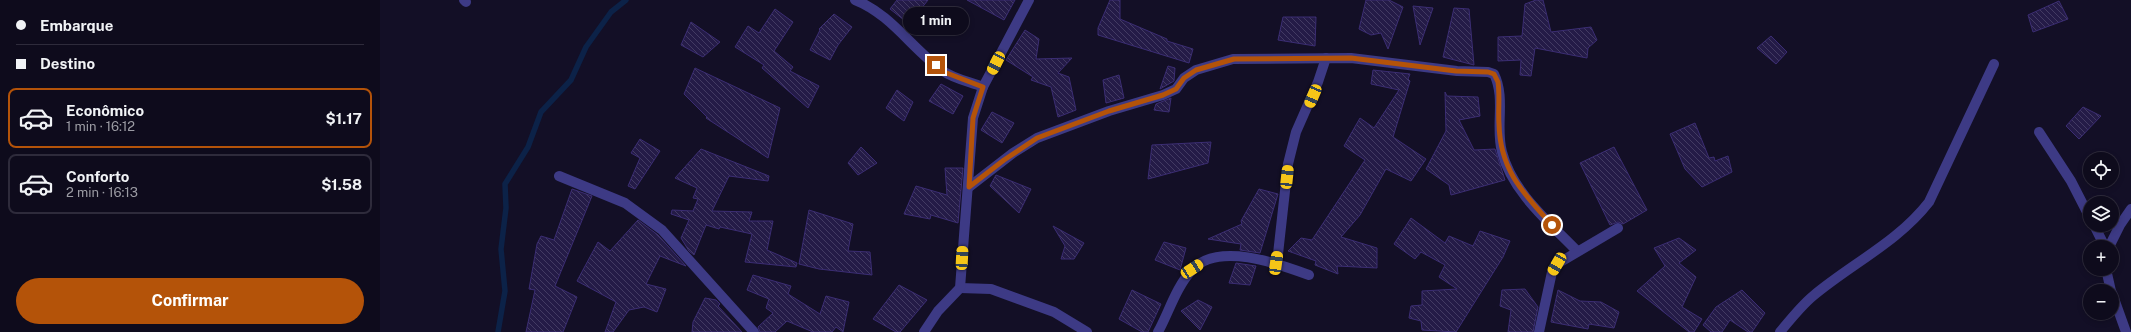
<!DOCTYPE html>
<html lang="pt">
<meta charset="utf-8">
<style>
body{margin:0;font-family:"Public Sans",sans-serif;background:#1c1929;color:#f1f3f6;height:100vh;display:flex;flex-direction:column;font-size:15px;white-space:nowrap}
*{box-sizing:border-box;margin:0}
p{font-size:13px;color:#9b9ba3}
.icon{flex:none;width:22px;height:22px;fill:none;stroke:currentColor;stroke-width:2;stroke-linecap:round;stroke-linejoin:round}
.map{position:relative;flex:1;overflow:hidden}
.details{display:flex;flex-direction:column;background:#0e0b1c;width:380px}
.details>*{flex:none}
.banner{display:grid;align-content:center;height:88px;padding:0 16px;background:#0e0b1c}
.fabs{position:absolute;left:1703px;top:152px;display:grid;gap:8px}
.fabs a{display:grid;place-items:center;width:36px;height:36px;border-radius:50%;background:#0e0b1c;box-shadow:0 2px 6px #0003,0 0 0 1px #2e2b3b;font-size:20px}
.end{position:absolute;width:18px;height:18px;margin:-9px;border:5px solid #b45309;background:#fff;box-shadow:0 0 0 2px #fff}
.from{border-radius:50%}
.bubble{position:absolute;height:28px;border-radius:14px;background:#0e0b1c;box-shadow:0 2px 6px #0003,0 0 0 1px #2e2b3b;font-size:13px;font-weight:700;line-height:28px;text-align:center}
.car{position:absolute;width:12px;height:24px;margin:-12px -6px;border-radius:5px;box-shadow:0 0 3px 1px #0007;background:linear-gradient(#f5c518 24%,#345 0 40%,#f5c518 0 76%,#345 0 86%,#f5c518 0)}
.banner b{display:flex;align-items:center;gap:14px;height:38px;font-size:15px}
.banner b+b{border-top:1px solid #2e2b3b}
.banner i{width:10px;height:10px;background:#f1f3f6}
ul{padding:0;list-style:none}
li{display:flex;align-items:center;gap:12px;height:60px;margin:0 8px 6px;padding:0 8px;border:2px solid #2e2b3b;border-radius:8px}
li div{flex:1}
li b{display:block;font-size:15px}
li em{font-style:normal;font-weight:700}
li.current{border-color:#b45309}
li>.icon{width:36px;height:36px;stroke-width:1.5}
.button{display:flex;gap:8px;margin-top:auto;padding:8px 16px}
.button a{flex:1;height:46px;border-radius:24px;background:#b45309;color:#fff;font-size:16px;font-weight:700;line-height:46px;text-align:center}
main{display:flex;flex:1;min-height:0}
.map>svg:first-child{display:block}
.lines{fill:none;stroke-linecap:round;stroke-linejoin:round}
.stream{stroke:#0c2248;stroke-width:5.5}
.building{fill:url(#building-back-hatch);stroke:#3b2d73}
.minor{stroke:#3d3a85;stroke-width:10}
.route{stroke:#b45309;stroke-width:5}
</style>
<main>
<section class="details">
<div class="banner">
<b><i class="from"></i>Embarque</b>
<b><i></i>Destino</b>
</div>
<ul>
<li class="current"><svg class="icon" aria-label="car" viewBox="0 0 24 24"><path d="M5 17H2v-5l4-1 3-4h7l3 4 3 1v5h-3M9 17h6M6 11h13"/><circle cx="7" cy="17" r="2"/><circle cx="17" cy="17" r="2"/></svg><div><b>Econômico</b><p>1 min · 16:12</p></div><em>$1.17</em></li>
<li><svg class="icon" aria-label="car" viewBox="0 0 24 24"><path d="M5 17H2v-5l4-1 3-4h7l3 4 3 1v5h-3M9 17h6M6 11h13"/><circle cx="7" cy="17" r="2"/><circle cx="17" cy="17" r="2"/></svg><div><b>Conforto</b><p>2 min · 16:13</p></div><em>$1.58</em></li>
</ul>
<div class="button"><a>Confirmar</a></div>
</section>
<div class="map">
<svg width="1751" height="332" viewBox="0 0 1751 332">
<defs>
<pattern id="building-back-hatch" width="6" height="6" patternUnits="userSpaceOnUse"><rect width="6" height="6" fill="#241b47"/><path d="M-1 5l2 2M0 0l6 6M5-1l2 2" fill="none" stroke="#433b63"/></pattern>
</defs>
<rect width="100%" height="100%" fill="#130f26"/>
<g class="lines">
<polyline class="stream" points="118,332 125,291 121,249 126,208 125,184 148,147 161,112 191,80 206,47 231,12 246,0"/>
</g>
<g class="building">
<polygon points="517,0 548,0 529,24 510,9"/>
<polygon points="587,0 635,0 624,20"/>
<polygon points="730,0 740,0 740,19 787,39 787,41 813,49 809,63 718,35 718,28"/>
<polygon points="986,0 1009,0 1023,7 1008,49 1001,33 991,35 979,29"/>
<polygon points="1156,0 1163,0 1171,32 1211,27 1217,40 1208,48 1207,58 1155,48 1151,76 1140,75 1141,60 1118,61 1118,37 1142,36 1145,4"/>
<polygon points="1679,1 1688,19 1653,32 1648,15"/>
<polygon points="1033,6 1053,8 1040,45"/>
<polygon points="1074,8 1089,9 1094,65 1063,57"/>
<polygon points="395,9 413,22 394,51 413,67 410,71 439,86 428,108 382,68 384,65 355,47 368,26 379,33"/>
<polygon points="454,14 472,27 458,45 450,60 430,50 440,30 439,29"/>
<polygon points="903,17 936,17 935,46 898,40"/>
<polygon points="311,22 340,42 323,57 301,45"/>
<polygon points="645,30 659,39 656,59 692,58 678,73 689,77 696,110 678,117 671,87 651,80 653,77 626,60"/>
<polygon points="1391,36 1407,52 1396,64 1377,48"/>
<polygon points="788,66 795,68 794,81 780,89"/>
<polygon points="315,68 400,108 388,158 326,118 327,117 304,94"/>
<polygon points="993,70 1030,74 1028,79 1030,81 1013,137 1046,159 1031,181 1006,169 980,215 961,237 997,248 997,268 957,266 958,274 935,265 936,261 908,251 921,238 932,240 985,160 964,146 980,118 994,128 1019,90 991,84"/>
<polygon points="739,75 744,98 726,103 723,80"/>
<polygon points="561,84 583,96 573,114 549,101"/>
<polygon points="517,90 533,102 524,121 506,108"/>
<polygon points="1065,92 1067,96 1098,97 1100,116 1079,120 1094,150 1115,149 1125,180 1071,195 1069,185 1046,169 1066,131"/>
<polygon points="791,98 789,112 774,110 776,104"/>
<polygon points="1703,107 1721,116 1699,139 1686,126"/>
<polygon points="612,112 634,123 622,143 601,130"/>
<polygon points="1315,123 1329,158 1334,157 1335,161 1348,156 1352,172 1322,187 1305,169 1290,134"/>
<polygon points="260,139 280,151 255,189 248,186 260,158 251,153"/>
<polygon points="831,142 828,163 768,179 772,145"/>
<polygon points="481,147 497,163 478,175 468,163"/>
<polygon points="1234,147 1267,210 1243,224 1238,222 1230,225 1200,163"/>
<polygon points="321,149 389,176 388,181 349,176 332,211 372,212 369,221 393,221 387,250 417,263 416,267 365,262 372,234 340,227 339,229 326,225 314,255 309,251 301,238 309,220 291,214 292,210 313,211 318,199 313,198 317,188 295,178"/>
<polygon points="565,168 583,168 578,223 551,215 550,219 524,214 536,186 567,195"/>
<polygon points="616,175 651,189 639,213 610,186"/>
<polygon points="192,189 212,196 175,286 197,297 183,332 146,332 155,290 149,289 157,244 161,236 174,240"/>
<polygon points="879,189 898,194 880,253 860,250 861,244 828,239 862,224 861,221"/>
<polygon points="429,210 473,224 468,251 490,252 492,275 439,269 419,264"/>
<polygon points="1031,218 1065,243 1069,236 1093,246 1100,231 1130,241 1123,257 1076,332 1042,330 1041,321 1029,318 1031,306 1042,305 1042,291 1077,289 1059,277 1065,265 1041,252 1035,259 1014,244"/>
<polygon points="258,220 278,235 306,266 280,256 266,284 286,289 277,312 264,307 249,310 233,332 225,332 236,302 197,281 218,242 230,251"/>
<polygon points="673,226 704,243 694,259 681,259 685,246"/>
<polygon points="1299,238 1316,250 1299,263 1316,277 1302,307 1322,319 1314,332 1309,332 1257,291 1285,266 1274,248"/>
<polygon points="784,242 806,248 800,270 775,260"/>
<polygon points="856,263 876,266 870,285 849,283"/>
<polygon points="373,275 411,286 408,294 440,314 446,296 469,302 463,332 456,327 452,332 433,332 407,321 395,332 380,332 378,327 393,313 386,308 389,299 367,290"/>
<polygon points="519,285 547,300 520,332 516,332 493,319"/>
<polygon points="1145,289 1158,307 1153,332 1128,332 1131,310 1120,306 1122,290"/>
<polygon points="752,290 781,304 768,332 762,332 739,319"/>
<polygon points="1178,290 1200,301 1221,302 1239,312 1234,328 1209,324 1208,329 1171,322"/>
<polygon points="1362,290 1385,313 1372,332 1368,332 1350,320 1342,332 1331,332 1323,325 1336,307"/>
<polygon points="325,298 336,300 340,304 338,306 362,332 312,332 313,322"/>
<polygon points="818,300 832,307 820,330 801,311"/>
</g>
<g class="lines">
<g class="minor">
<polyline points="84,0 86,2"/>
<path d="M475,0C511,14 532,49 563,71C574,79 591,82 603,87"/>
<polyline points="1659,132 1691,181 1710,218"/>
<polyline points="179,176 245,203 282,230 374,332"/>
<path d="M589,187L633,153L657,138L729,111L783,95L796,89L804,78L816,70L853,59L971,58L1077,71L1108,72L1114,74C1126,98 1115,127 1122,152C1132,192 1170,223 1197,251"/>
<polyline points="1714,225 1725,247"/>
<polyline points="1729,247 1740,225 1751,209"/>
<polyline points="897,263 908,164 916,132 938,82 946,58"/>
<polyline points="1726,269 1731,291"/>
<polyline points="580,288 611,289 674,312 707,332"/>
<polyline points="1732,293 1746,332"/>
<polyline points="544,332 558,311 580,288 593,118 603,87 649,0"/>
<path d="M778,332C789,312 796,287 812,270C838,241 899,264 929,275"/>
<polyline points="1159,332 1172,272 1177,264 1238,228"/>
<path d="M1400,332C1410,320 1421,306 1433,296C1471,264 1518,242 1549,202L1614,64"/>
</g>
</g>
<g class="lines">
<path class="route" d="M556,65L564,72L603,87L593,118L589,187L624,160L657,138L729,111L783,95L796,89L804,78L816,70L854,59L971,58L1076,71L1108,72L1114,74L1118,82C1120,96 1118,110 1119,124C1120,170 1143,193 1172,225"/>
</g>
</svg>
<div class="fabs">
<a><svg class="icon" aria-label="locate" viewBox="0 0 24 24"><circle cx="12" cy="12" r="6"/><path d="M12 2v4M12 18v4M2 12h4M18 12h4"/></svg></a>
<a><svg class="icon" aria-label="layers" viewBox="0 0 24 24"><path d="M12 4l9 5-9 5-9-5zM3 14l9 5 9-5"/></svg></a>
<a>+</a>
<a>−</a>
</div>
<i class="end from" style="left:1172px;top:225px"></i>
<i class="end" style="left:556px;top:65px"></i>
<div class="bubble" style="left:523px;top:7px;width:66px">1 min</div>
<i class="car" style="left:616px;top:63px;rotate:207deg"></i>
<i class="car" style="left:933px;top:96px;rotate:203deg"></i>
<i class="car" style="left:907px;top:177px;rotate:6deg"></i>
<i class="car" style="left:582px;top:258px;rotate:3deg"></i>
<i class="car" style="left:896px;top:263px;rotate:8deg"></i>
<i class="car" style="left:1177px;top:264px;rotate:210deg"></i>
<i class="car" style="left:812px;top:269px;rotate:57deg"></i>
</div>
</main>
